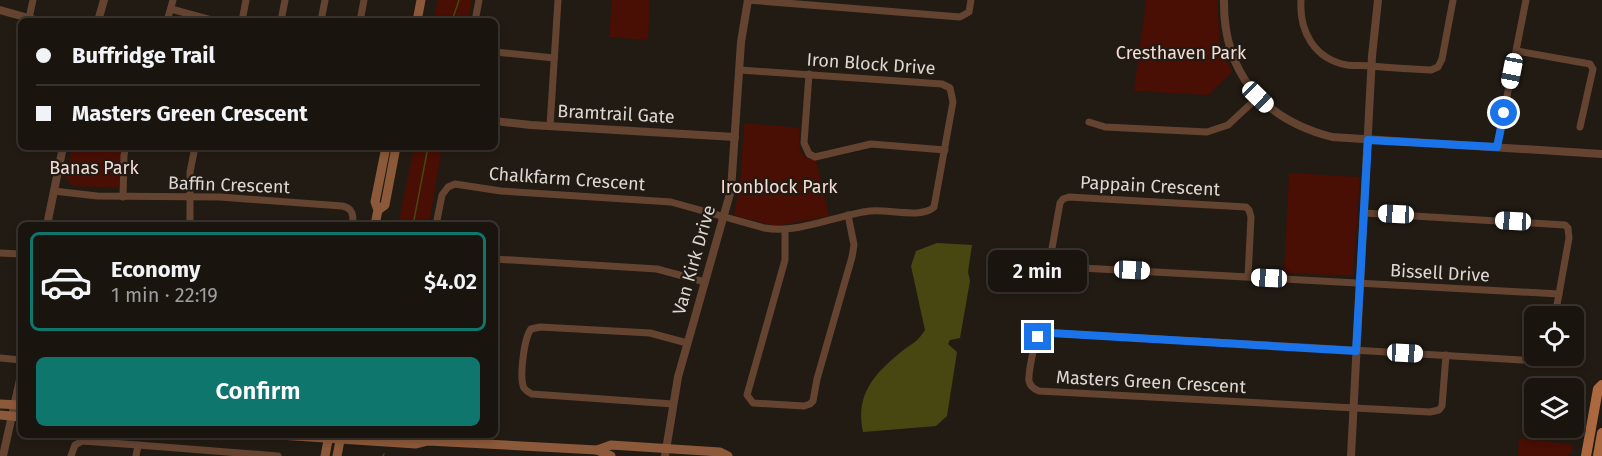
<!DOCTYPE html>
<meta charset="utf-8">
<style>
body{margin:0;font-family:"Fira Sans",sans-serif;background:#231d17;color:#f1f3f6;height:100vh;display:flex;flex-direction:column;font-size:22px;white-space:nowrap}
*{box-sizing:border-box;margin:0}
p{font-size:20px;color:#9f9e9e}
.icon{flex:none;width:33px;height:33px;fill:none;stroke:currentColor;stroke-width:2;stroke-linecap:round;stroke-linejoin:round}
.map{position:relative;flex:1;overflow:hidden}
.sheet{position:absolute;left:18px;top:222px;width:480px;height:216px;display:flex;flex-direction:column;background:#1a140e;border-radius:9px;box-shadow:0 3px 9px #0003,0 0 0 2px #38332e}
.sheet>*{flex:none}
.top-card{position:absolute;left:18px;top:18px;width:480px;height:132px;border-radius:9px;box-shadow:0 3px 9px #0003,0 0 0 2px #38332e;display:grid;align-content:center;height:132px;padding:0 18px;background:#1a140e}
.controls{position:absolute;left:1524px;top:306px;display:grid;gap:12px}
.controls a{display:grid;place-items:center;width:60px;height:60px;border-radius:9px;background:#1a140e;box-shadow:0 3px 9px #0003,0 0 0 2px #38332e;font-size:30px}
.end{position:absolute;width:27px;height:27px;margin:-14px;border:8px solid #1a73e8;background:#fff;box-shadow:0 0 0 3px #fff}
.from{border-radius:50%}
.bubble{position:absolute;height:42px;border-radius:9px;background:#1a140e;box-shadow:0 3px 9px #0003,0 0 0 2px #38332e;font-size:20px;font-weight:600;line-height:42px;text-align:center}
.car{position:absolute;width:18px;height:36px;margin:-18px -9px;border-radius:8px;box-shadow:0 0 4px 2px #0007;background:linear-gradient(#fff 24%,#345 0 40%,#fff 0 76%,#345 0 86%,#fff 0)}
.top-card b{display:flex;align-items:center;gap:21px;height:57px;font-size:22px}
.top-card b+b{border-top:2px solid #38332e}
.top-card i{width:15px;height:15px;background:#f1f3f6}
ul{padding:10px 0 0;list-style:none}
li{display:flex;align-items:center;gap:18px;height:99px;margin:0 12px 9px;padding:0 6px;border:3px solid #38332e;border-radius:9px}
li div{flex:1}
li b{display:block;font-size:22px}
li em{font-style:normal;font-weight:600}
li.selected{border-color:#0f766e}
li>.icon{width:54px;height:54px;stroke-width:1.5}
.action{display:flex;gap:12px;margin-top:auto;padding:12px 18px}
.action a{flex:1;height:69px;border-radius:9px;background:#0f766e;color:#fff;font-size:24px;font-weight:600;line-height:69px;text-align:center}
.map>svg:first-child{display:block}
.green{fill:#490e04}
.water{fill:#484712}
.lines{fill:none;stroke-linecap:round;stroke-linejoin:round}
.stream{stroke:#484712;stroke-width:1.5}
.minor{stroke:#644431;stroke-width:7}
.tertiary{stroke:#644431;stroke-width:8}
.secondary{stroke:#8c593a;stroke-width:9}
.primary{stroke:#ac6940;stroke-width:10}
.route{stroke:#1a73e8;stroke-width:8}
.labels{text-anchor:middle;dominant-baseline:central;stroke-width:4.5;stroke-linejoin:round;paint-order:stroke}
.park-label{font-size:18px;fill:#f4dbd5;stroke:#221b13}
.street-label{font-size:18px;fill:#dcd7d2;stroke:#221b13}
</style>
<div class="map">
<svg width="1602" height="456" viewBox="0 0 1602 456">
<rect width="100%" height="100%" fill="#221b13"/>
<g class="green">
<polygon points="438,0 472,0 468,21 433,21"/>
<polygon points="612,0 650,0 648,40 609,37"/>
<polygon points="1146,0 1217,0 1220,42 1232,72 1208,95 1134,91"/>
<path d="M744,123L800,128C799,142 796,159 816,160L829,216L776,226L736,216L734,213L740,185Z"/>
<polygon points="73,147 122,147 119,188 72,186 65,177"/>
<polygon points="414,147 442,147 429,225 398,225"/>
<polygon points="1289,173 1360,177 1353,276 1284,273"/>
<polygon points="1519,438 1573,445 1572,452 1567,456 1518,456"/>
</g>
<path class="water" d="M937,243L972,245L968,272L970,281L960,338L950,340L948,344L957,352L947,416L936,426L863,432C855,395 874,374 901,352C912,343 916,344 925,330L911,266L916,251Z"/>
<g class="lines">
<g class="stream">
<polyline points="452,21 459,0"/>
<polyline points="413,225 428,147"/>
<polyline points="383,456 384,454"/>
</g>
<g class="minor">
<polyline points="748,0 960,17 969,12 971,0"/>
<path d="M1301,0C1299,31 1314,59 1347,65C1355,66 1363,65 1371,66C1391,68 1411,69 1431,70L1438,67L1442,59L1453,0"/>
<polyline points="171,9 215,21"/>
<polyline points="29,18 33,0"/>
<polyline points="167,21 173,0"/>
<polyline points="242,21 246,0"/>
<polyline points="281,21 285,0"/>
<polyline points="321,21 325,0"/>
<polyline points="360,21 364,0"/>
<polyline points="475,21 479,0"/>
<polyline points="1517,51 1590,64 1593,69 1580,127"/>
<polyline points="495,52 554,58"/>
<polyline points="809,74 804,143 809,154 815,157 871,144 945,150"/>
<polyline points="1089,122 1105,127 1207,132 1228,125 1258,97"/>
<polyline points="550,126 558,0"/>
<polyline points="1497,147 1526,0"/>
<path d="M54,191L97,196L220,197L342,206C353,208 354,216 352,225"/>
<polyline points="123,197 124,155 126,147"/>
<polyline points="1364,213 1565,225 1568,228 1569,238 1555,316"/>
<polyline points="190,225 190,172 195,147"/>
<path d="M436,225L442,195L448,187L455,184L501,191L671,202L764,228C800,234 836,215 870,211C888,209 922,219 934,207L953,102L950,88L942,84L740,70"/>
<polyline points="785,230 785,260 747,395 753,403 804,406 810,404 813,401 817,379 852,257 854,245 848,215"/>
<polyline points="0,253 21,254"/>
<polyline points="495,259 657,269 705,282"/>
<polyline points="1248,277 1251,217 1249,210 1246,207 1069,197 1063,199 1060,203 1051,254 1054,264 1063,267 1559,294"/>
<path d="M1446,355L1442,406L1439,410L1430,412L1039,391C1034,389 1030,386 1029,381C1028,375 1034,342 1038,337C1041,333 1046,333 1051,333C1213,342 1376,351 1538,361L1547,356"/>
<polyline points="0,358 21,360"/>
<path d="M673,404L532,394C528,392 527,392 524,388C519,378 524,338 531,329L540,327L650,333L687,343"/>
<polyline points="71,456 75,445 82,441 138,445"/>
<polyline points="136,456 138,445 278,456"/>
</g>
<g class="tertiary">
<path d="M1224,0C1223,72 1262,119 1332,137L1602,154"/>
<polyline points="0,10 39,21"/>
<polyline points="98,21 104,0"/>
<polyline points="495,121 531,125 735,137"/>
<polyline points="47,225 63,147"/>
<polyline points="3,456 21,375"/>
<polyline points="665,456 678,377 731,190 741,42 748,0"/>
<polyline points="1351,456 1372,56 1378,0"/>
</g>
<g class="secondary">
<polyline points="417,21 421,0"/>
<polyline points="378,210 385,205 396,147"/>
<polyline points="375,225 378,210 375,202 386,147"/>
<polyline points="0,404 21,405"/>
<polyline points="0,415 21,417"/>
<polyline points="279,435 416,444 428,441 597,450 611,456"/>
<polyline points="597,450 611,445 720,452 728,456"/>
<polyline points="325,456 329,435"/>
<polyline points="337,456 341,435"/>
</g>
<g class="primary">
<polyline points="1586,456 1598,389 1602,385"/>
<polyline points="1598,456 1602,433"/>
</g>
</g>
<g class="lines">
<polyline class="route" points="1038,337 1045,333 1051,333 1356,351 1368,140 1497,147 1504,113"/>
</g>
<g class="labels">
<g class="park-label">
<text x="1181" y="53">Cresthaven Park</text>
<text x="94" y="168">Banas Park</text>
<text x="779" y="187">Ironblock Park</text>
</g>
<g class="street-label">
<text transform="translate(871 64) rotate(4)">Iron Block Drive</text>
<text transform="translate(616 114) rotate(3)">Bramtrail Gate</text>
<text transform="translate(567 179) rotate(4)">Chalkfarm Crescent</text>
<text transform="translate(229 185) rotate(2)">Baffin Crescent</text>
<text transform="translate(1150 186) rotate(3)">Pappain Crescent</text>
<text transform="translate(694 260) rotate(-74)">Van Kirk Drive</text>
<text transform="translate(1440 273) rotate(3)">Bissell Drive</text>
<text transform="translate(1151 382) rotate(3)">Masters Green Crescent</text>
</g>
</g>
</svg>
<div class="controls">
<a><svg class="icon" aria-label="locate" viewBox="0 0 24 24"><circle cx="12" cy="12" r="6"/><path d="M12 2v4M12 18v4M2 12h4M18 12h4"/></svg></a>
<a><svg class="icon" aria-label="layers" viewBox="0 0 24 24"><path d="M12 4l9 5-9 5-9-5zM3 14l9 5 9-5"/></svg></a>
</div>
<i class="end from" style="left:1504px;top:113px"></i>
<i class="end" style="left:1038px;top:337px"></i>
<div class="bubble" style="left:988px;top:250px;width:99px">2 min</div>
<i class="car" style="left:1512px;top:71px;rotate:191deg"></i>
<i class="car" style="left:1258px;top:97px;rotate:134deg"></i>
<i class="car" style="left:1396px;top:214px;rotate:273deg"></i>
<i class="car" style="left:1513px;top:221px;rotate:273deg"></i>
<i class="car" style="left:1132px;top:270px;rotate:93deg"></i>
<i class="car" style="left:1269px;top:278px;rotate:273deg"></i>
<i class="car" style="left:1405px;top:353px;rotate:93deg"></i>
<div class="top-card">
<b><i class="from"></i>Buffridge Trail</b>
<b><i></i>Masters Green Crescent</b>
</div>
<section class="sheet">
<ul>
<li class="selected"><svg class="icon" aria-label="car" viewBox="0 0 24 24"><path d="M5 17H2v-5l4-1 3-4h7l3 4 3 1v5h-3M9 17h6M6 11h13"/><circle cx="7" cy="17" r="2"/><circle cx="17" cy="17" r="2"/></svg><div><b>Economy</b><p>1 min · 22:19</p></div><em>$4.02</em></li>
</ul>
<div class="action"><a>Confirm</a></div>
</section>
</div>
